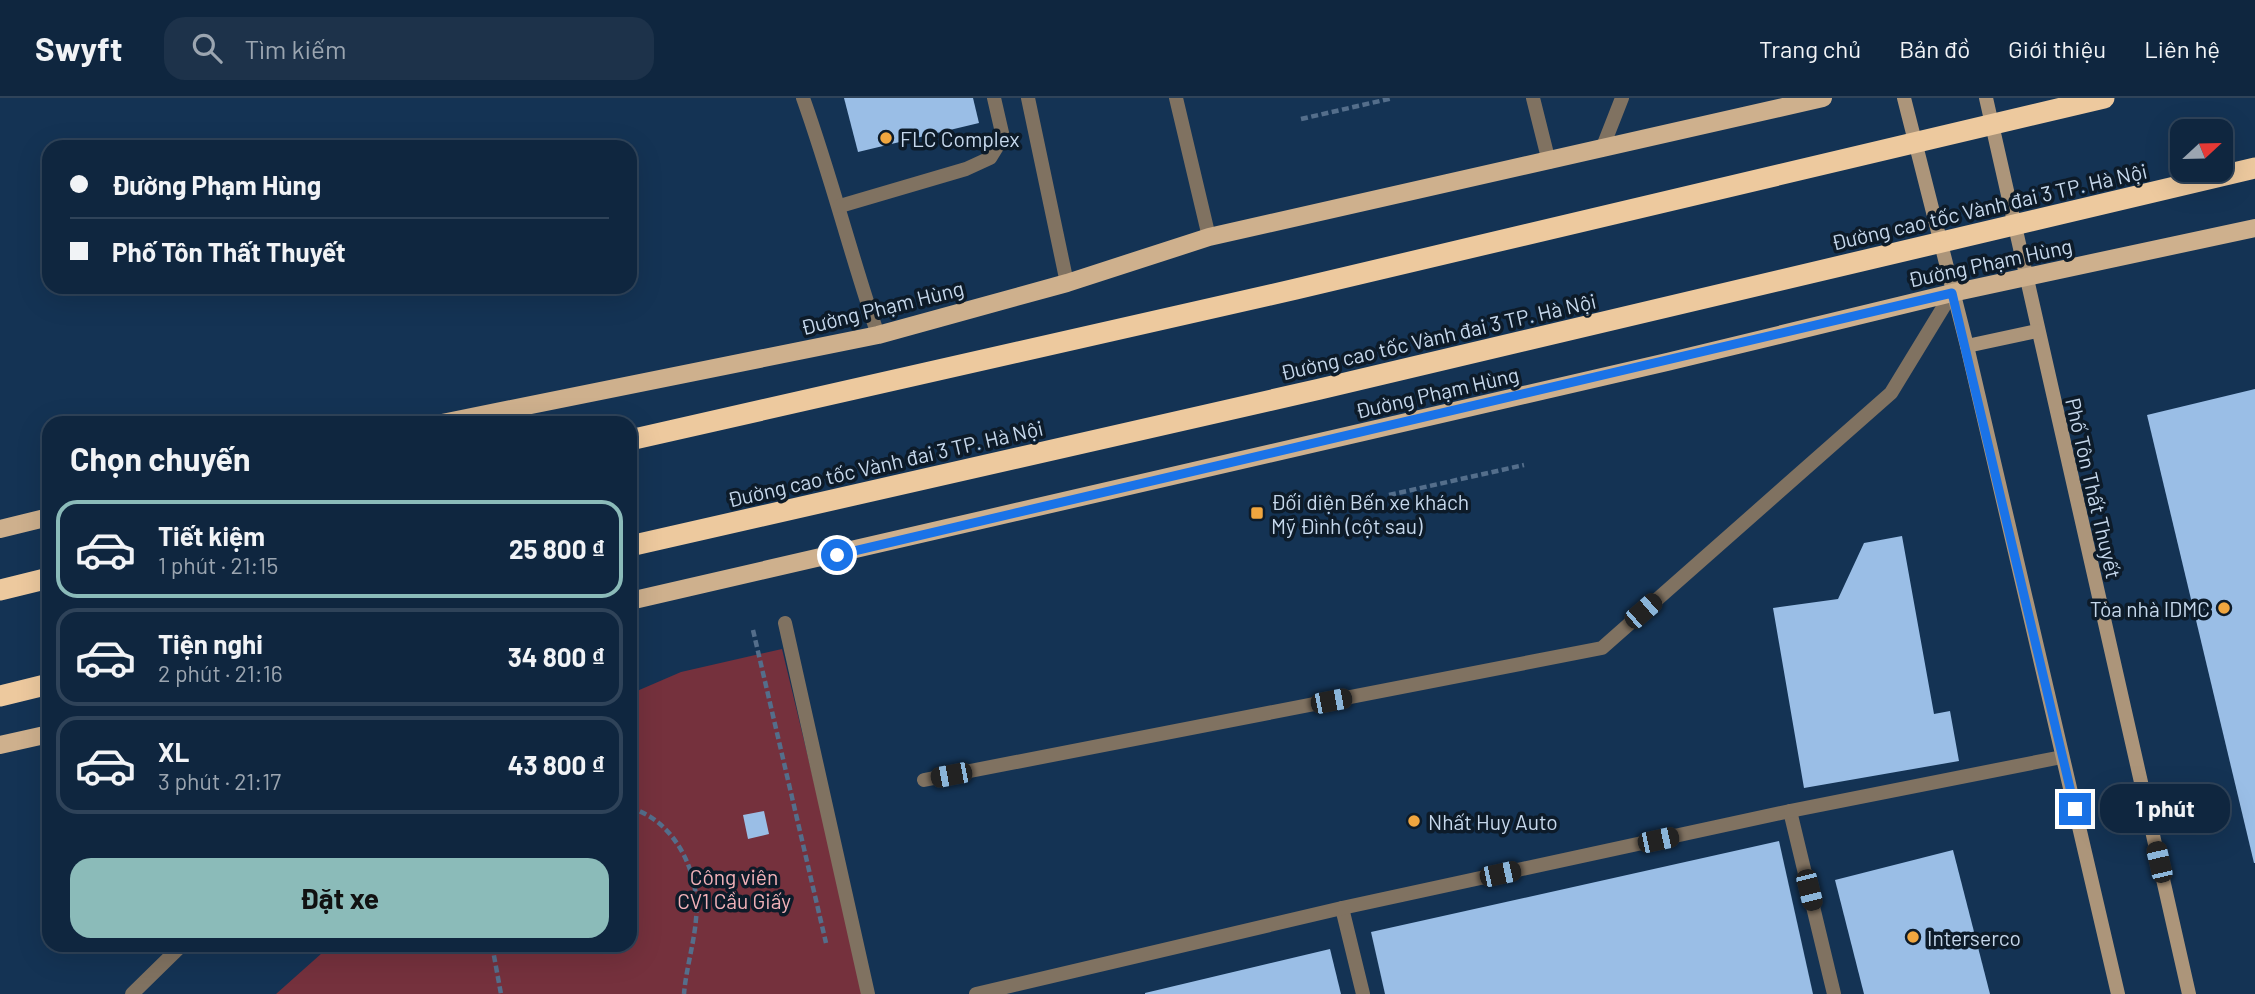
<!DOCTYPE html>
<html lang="vi">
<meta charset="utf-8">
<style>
body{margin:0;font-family:Barlow,sans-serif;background:#1d324a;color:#f1f3f6;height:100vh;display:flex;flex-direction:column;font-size:26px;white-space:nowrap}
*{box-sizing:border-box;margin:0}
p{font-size:23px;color:#9ba5b0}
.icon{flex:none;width:38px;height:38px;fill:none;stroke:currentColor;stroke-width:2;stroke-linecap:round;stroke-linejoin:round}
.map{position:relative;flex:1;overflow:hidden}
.side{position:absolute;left:42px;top:318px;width:595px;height:536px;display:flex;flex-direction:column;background:#0f263f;border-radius:21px;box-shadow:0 7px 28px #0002,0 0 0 2px #2f4359}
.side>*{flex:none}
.top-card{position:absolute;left:42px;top:42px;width:595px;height:154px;border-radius:21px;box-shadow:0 7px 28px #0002,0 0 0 2px #2f4359;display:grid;align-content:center;height:154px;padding:0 28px;background:#0f263f}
.needle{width:46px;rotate:68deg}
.tools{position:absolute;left:2170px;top:21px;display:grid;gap:14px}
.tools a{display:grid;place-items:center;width:63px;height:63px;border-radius:14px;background:#0f263f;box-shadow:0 7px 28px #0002,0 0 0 2px #2f4359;font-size:35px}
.end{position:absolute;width:32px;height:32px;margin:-16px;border:9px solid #1a73e8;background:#fff;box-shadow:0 0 0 4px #fff}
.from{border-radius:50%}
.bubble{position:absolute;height:49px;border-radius:21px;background:#0f263f;box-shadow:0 7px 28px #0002,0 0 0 2px #2f4359;font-size:23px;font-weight:700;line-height:49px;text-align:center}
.car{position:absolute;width:21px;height:42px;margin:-21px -10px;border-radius:9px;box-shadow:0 0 5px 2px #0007;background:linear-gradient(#222 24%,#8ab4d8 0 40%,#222 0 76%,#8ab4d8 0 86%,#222 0)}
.top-card b{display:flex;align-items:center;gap:24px;height:66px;font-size:26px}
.top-card b+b{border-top:2px solid #2f4359}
.top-card i{width:18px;height:18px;background:#f1f3f6}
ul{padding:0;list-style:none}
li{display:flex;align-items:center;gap:21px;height:98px;margin:0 14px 10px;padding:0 14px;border:4px solid #2f4359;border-radius:21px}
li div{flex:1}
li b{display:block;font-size:26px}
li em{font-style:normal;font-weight:700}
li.current{border-color:#8bbbb9}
li>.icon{width:63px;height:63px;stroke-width:1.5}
h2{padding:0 28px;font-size:32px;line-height:84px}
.action{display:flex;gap:14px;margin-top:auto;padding:14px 28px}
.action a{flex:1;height:80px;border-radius:21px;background:#8bbbb9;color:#111;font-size:28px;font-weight:700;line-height:80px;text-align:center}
header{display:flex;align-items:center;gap:42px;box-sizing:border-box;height:98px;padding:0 35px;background:#0f263f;border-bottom:2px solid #2f4359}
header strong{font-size:33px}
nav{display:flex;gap:38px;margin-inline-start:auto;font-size:24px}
.search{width:490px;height:63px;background:#1d324a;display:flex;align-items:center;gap:18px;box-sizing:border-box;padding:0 24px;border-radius:21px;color:#9ba5b0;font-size:26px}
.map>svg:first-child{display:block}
.green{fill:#75313d}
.building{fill:#9abee6}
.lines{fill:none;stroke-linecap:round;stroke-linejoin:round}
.path{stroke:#546e8b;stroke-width:4.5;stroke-dasharray:7 3.5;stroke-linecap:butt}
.lane{stroke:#807261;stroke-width:14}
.street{stroke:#807261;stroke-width:14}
.secondary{stroke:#ac957a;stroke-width:14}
.primary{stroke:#ceb08d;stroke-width:18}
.highway{stroke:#edc99e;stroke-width:21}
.highway-bridge{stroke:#edc99e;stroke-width:21}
.route{stroke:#1a73e8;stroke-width:9}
.poi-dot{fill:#f0a63f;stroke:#0d1b29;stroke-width:2.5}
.labels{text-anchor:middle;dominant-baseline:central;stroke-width:7;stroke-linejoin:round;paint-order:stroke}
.poi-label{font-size:21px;fill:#c6d8ec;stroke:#0d1b29;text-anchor:start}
.street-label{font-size:21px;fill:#c6d8ec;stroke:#0d1b29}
.park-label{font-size:21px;fill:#f2b2b9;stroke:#0d1b29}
</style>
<header>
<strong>Swyft</strong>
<div class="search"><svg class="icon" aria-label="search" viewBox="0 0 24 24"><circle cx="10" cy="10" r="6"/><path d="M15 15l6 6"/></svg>Tìm kiếm</div>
<nav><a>Trang chủ</a><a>Bản đồ</a><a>Giới thiệu</a><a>Liên hệ</a></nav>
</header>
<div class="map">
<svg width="2255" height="896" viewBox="0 0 2255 896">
<rect width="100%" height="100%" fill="#143354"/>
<polygon class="green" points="782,551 865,896 276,896 331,847 630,847 630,596 681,574"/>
<g class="building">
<polygon points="844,0 973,0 979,25 858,54"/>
<polygon points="2255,291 2255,765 2254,765 2147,317"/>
<polygon points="1902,438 1934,616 1950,613 1959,663 1804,690 1773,510 1838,501 1864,445"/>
<polygon points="764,713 769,736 748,741 743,717"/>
<polygon points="1779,743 1813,896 1385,896 1371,834"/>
<polygon points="1953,752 1990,896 1864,896 1835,782"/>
<polygon points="1330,851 1341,896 1145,896 1145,895"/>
</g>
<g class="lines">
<g class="path">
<polyline points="1301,21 1393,0"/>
<polyline points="1389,397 1524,367"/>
<polyline points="753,532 826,845"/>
<path d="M630,710C675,722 701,776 696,821C694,846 686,871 684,896"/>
<polyline points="492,847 501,896"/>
</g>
<g class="lane">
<path d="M803,0C831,78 851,158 878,237"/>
<polyline points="1176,0 1209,139"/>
<polyline points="1533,0 1549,64"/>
<polyline points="1602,51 1622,0"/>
<polyline points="840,108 966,71 990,60 1003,39 994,0"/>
<polyline points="785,525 868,896"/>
<polyline points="924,682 1602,550 1891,295 1952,195"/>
<polyline points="1790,713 1834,896"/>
<polyline points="1342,810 1363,896"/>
<polyline points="976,896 1342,810 1790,713 2062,659"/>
</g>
<g class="street">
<polyline points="1028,0 1067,185"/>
<polyline points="132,896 182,847"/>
</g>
<g class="secondary">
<polyline points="1904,0 1967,248 2118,896"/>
<polyline points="1986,0 2189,896"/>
<polyline points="1967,248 2037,233"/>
</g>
<g class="primary">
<polyline points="437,326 878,237 1067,185 1209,139 1823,0"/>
<polyline points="0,431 49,419"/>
<polyline points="630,503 1667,264 1952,195 2255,130"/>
<polyline points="0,647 49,636"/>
</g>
<g class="highway">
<polyline points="0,492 49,480"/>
<polyline points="0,598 49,586"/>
</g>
<g class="highway-bridge">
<polyline points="630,342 1296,191 2104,0"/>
<polyline points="630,448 1320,291 2255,70"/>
</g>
</g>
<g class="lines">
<polyline class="route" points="837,457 1952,195 2075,711"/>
</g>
<g class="poi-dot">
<circle cx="886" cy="40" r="7"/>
<rect x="1250" y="408" width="14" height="14" rx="3.5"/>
<circle cx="2224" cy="510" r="7"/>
<circle cx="1414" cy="723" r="7"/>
<circle cx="1913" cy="839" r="7"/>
</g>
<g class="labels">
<g class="poi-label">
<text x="900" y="40">FLC Complex</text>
<text x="1271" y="403">Đối diện Bến xe khách<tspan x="1271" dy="24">Mỹ Đình (cột sau)</tspan></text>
<text x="2210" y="510" text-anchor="end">Tòa nhà IDMC</text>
<text x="1428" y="723">Nhất Huy Auto</text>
<text x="1927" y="839">Interserco</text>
</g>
<g class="street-label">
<text transform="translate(1989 108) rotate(-13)">Đường cao tốc Vành đai 3 TP. Hà Nội</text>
<text transform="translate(1990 164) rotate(-12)">Đường Phạm Hùng</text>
<text transform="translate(882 209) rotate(-14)">Đường Phạm Hùng</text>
<text transform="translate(1438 238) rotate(-13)">Đường cao tốc Vành đai 3 TP. Hà Nội</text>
<text transform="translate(1437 294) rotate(-13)">Đường Phạm Hùng</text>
<text transform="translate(885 365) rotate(-13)">Đường cao tốc Vành đai 3 TP. Hà Nội</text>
<text transform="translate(2094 390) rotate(77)">Phố Tôn Thất Thuyết</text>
</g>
<g class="park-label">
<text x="734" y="778">Công viên<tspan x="734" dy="24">CV1 Cầu Giấy</tspan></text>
</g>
</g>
</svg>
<div class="tools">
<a><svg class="needle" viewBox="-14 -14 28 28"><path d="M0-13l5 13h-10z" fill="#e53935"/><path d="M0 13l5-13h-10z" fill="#9ba5b0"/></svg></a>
</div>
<i class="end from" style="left:837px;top:457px"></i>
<i class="end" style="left:2075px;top:711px"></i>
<div class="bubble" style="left:2100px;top:686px;width:130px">1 phút</div>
<i class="car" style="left:1643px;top:513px;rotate:49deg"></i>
<i class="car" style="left:1331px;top:603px;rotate:79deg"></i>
<i class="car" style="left:951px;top:677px;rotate:259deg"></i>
<i class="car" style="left:1658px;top:742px;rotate:78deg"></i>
<i class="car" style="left:2159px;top:764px;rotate:347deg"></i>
<i class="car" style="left:1500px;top:776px;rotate:78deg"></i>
<i class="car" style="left:1809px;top:792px;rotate:166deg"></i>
<div class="top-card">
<b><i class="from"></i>Đường Phạm Hùng</b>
<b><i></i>Phố Tôn Thất Thuyết</b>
</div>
<section class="side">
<h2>Chọn chuyến</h2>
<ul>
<li class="current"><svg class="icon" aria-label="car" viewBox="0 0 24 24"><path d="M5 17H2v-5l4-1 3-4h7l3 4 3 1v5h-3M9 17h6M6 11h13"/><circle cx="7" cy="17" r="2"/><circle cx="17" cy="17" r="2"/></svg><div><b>Tiết kiệm</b><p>1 phút · 21:15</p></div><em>25 800 ₫</em></li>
<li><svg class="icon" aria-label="car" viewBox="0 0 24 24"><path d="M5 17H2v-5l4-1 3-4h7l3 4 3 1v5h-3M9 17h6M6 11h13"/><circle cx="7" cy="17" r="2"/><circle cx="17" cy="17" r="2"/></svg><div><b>Tiện nghi</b><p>2 phút · 21:16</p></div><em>34 800 ₫</em></li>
<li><svg class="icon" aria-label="car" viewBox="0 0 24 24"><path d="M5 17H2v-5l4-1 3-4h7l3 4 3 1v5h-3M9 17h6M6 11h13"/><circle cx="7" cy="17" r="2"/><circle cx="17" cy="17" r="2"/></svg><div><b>XL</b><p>3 phút · 21:17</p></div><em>43 800 ₫</em></li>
</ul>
<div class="action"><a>Đặt xe</a></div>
</section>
</div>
